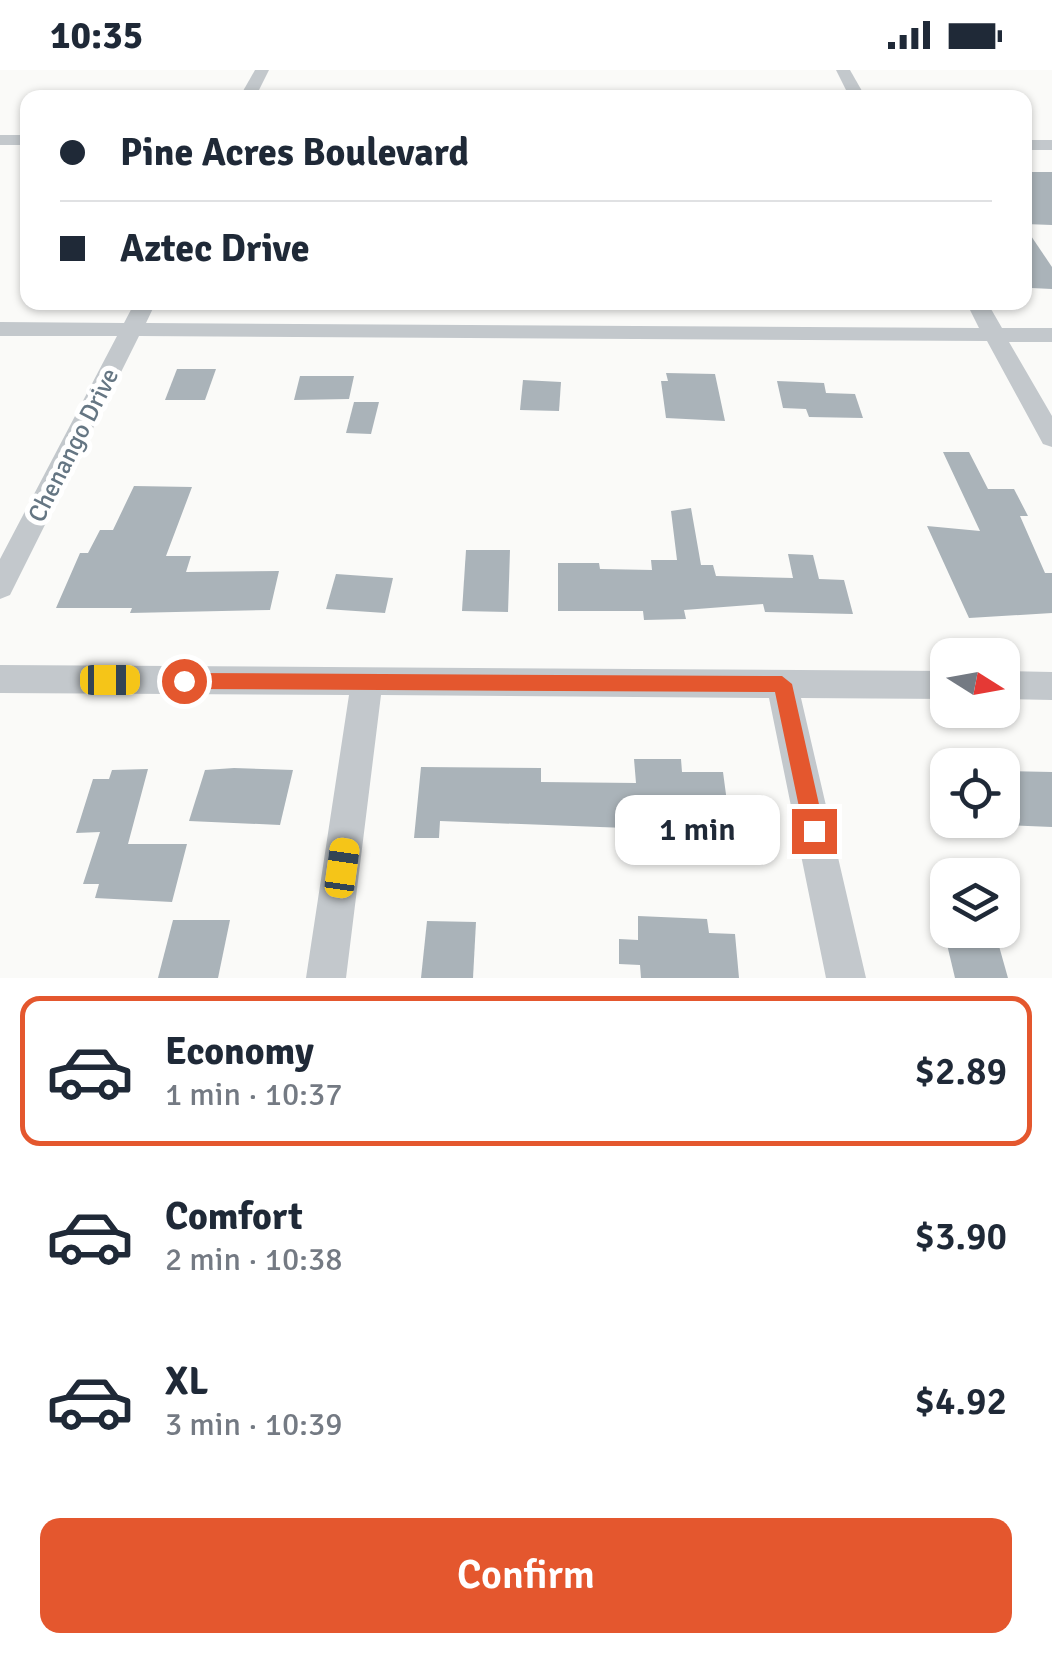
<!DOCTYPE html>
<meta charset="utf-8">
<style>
body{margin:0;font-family:Signika,sans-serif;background:#f6f6f7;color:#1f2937;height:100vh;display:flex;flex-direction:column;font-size:38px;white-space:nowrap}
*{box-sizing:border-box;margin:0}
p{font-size:32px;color:#747a83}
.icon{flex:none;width:55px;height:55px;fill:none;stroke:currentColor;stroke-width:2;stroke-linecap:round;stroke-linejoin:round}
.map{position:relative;height:908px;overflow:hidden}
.drawer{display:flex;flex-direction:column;background:#fff;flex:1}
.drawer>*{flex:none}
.banner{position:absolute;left:20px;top:20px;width:1012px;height:220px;border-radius:20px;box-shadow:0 2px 8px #0004;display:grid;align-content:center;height:220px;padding:0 40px;background:#fff}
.needle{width:65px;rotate:101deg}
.controls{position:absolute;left:930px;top:568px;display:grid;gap:20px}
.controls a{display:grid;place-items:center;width:90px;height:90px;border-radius:20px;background:#fff;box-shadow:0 2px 8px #0004;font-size:50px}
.end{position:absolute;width:45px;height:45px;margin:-22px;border:12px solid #e4572e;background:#fff;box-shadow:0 0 0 5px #fff}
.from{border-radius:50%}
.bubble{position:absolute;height:70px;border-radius:20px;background:#fff;box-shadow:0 2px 8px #0004;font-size:32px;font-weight:600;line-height:70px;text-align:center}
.car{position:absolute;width:30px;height:60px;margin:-30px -15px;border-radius:12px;box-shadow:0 0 8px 2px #0007;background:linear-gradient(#f5c518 24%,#345 0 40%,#f5c518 0 76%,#345 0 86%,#f5c518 0)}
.banner b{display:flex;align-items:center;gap:35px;height:95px;font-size:38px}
.banner b+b{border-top:2px solid #e0e1e3}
.banner i{width:25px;height:25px;background:#1f2937}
ul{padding:18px 0 0;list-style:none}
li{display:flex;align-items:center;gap:30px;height:150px;margin:0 20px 15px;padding:0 20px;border:5px solid transparent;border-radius:20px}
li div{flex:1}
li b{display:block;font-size:38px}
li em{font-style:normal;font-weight:600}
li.on{border-color:#e4572e}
li>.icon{width:90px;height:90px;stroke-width:1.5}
.button{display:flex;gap:20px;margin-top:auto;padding:20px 40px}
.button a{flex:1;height:115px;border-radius:20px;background:#e4572e;color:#fff;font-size:40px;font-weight:600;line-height:115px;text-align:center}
.status{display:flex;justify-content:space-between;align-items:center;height:70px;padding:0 50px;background:#fff;direction:ltr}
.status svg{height:28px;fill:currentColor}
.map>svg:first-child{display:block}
.building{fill:#aab3b9}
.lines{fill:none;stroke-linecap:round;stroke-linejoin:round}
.minor{fill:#c3c8cc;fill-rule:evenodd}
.route{fill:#e4572e}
.labels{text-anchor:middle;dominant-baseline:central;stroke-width:10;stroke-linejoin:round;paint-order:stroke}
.street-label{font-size:25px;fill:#657683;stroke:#fff}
</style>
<div class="status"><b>10:35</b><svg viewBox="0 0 49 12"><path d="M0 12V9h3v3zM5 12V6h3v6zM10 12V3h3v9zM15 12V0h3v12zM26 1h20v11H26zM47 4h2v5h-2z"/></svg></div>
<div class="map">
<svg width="1052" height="908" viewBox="0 0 1052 908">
<rect width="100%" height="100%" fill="#fafaf8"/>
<g class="building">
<polygon points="1025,102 1052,102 1052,155 1025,154"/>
<polygon points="1025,157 1052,197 1052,219 1031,218 1025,208"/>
<polygon points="177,299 216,299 205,330 165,330"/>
<polygon points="666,303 715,304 725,351 666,348 661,311 668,311"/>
<polygon points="300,306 354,306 349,329 294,330"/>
<polygon points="523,310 561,312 559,341 520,340"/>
<polygon points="777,311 824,313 826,323 855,324 863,348 809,347 806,339 783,338"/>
<polygon points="354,332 379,332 371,364 346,363"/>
<polygon points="943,382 969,382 988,419 1014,419 1028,446 1020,446 1045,503 1052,503 1052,543 969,548 927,456 980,461"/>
<polygon points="134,416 192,417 166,486 191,486 186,502 279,501 270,540 130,543 132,538 56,538 80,483 88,483 100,460 113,460"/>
<polygon points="691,438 701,495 713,495 716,506 793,508 788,484 813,485 819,509 844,510 853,544 765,542 763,534 684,540 686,549 644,550 643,541 558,541 558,493 599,493 600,499 652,500 651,490 677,490 671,441"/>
<polygon points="466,480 510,480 508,542 462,541"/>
<polygon points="336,504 393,508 385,543 326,539"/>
<polygon points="634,689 681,689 682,702 723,702 731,762 440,751 439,768 414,768 421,697 541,698 541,712 636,713"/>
<polygon points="234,698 293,700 280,755 189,751 205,700"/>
<polygon points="148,699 128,774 187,774 172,832 95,828 99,814 83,814 100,762 76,763 93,709 109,709 112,700"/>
<polygon points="1002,701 1052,702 1052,757 1002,755"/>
<polygon points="638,846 707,849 709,863 735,864 739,908 641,908 640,895 619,894 619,869 638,870"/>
<polygon points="173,850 230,850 218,908 158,908"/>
<polygon points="427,851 476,852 473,908 421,908"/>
<polygon points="945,866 997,869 1008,908 955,908"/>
</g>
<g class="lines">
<g class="minor">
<polygon points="255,0 269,0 255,28 239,28"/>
<polygon points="836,0 850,0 866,28 850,28"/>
<rect x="0" y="65" width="28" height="10"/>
<rect x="1025" y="70" width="27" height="10"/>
<polygon points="135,232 156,232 146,253 979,258 966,232 987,232 1002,258 1052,258 1052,272 1009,272 1052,346 1052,377 1043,374 987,271 139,266 10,525 0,529 0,489 117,266 0,266 0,252 124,253"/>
<polygon points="0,595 948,601 948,629 801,628 866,908 826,908 769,628 381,625 346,908 306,908 349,625 0,623"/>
<polygon points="1002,601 1052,602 1052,630 1002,629"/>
</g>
</g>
<polygon class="route" points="184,603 782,606 792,614 825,761 814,772 804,761 775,622 184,619 174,611"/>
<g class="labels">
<g class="street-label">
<text transform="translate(73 375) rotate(-63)">Chenango Drive</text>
</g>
</g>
</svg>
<div class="controls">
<a><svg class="needle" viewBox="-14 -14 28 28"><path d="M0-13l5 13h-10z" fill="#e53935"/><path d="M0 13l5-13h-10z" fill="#747a83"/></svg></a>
<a><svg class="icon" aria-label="locate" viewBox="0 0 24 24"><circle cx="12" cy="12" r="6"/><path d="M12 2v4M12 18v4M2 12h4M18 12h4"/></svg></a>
<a><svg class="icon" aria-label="layers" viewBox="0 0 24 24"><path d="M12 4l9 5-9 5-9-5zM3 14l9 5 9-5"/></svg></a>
</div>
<i class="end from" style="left:184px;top:611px"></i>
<i class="end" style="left:814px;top:761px"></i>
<div class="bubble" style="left:615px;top:725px;width:165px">1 min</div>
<i class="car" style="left:110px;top:610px;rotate:90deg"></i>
<i class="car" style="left:342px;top:798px;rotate:8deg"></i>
<div class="banner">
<b><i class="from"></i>Pine Acres Boulevard</b>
<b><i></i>Aztec Drive</b>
</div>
</div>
<section class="drawer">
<ul>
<li class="on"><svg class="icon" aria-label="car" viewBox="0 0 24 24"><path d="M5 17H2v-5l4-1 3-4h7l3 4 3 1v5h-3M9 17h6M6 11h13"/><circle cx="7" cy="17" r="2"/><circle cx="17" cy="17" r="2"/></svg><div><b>Economy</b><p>1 min · 10:37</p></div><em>$2.89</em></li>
<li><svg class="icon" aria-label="car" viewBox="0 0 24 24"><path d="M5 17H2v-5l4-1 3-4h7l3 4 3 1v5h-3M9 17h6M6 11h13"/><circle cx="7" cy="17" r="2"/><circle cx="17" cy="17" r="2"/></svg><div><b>Comfort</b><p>2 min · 10:38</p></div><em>$3.90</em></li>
<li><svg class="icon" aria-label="car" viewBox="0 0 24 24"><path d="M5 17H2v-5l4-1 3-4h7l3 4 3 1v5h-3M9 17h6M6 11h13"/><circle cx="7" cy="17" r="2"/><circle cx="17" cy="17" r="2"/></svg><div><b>XL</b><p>3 min · 10:39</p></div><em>$4.92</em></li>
</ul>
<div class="button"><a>Confirm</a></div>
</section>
